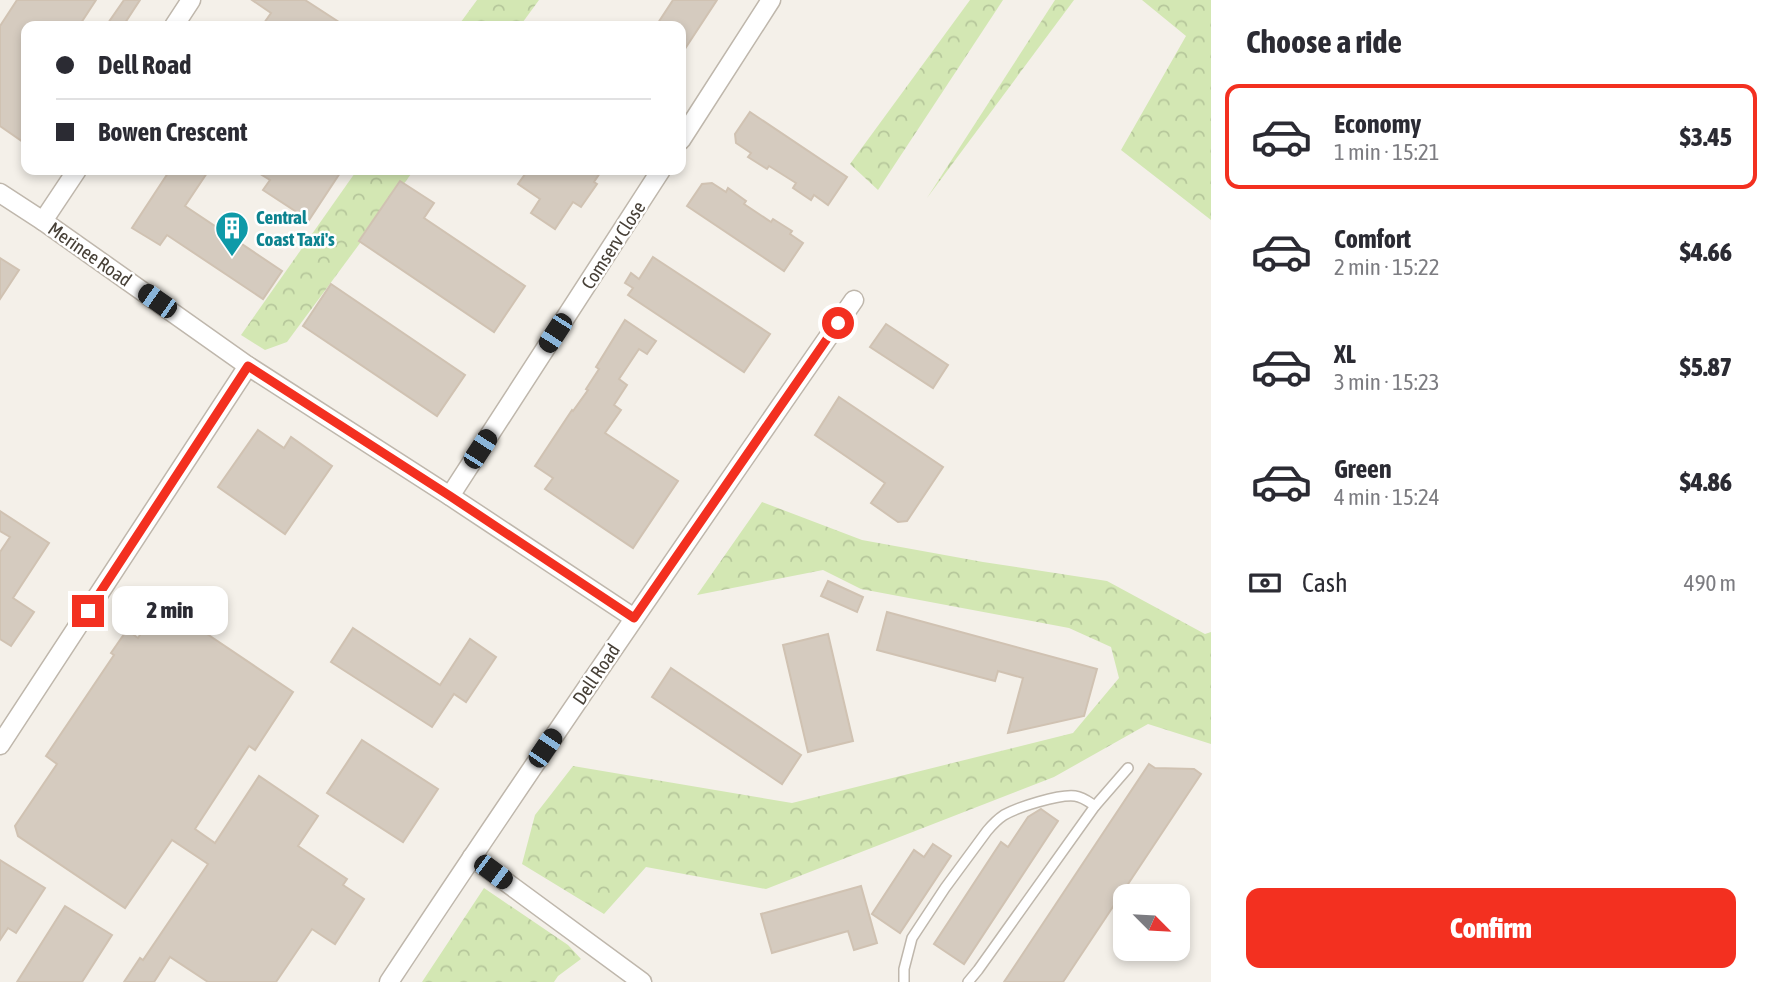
<!DOCTYPE html>
<meta charset="utf-8">
<style>
body{margin:0;font-family:"Asap Condensed",sans-serif;background:#f7f7f7;color:#2b2b33;height:100vh;display:flex;flex-direction:column;font-size:26px;white-space:nowrap}
*{box-sizing:border-box;margin:0}
p{font-size:23px;color:#7c7c81}
.icon{flex:none;width:38px;height:38px;fill:none;stroke:currentColor;stroke-width:2;stroke-linecap:round;stroke-linejoin:round}
.map{position:relative;flex:1;overflow:hidden}
.drawer{display:flex;flex-direction:column;background:#fff;width:560px}
.drawer>*{flex:none}
.guide{position:absolute;left:21px;top:21px;width:665px;height:154px;border-radius:14px;box-shadow:0 4px 10px #0003;display:grid;align-content:center;height:154px;padding:0 35px;background:#fff}
.needle{width:46px;rotate:114deg}
.fabs{position:absolute;left:1113px;top:884px;display:grid;gap:14px}
.fabs a{display:grid;place-items:center;width:77px;height:77px;border-radius:14px;background:#fff;box-shadow:0 4px 10px #0003;font-size:35px}
.end{position:absolute;width:32px;height:32px;margin:-16px;border:9px solid #f33020;background:#fff;box-shadow:0 0 0 4px #fff}
.from{border-radius:50%}
.bubble{position:absolute;height:49px;border-radius:14px;background:#fff;box-shadow:0 4px 10px #0003;font-size:23px;font-weight:800;line-height:49px;text-align:center}
.car{position:absolute;width:21px;height:42px;margin:-21px -10px;border-radius:9px;box-shadow:0 0 5px 2px #0007;background:linear-gradient(#222 24%,#8ab4d8 0 40%,#222 0 76%,#8ab4d8 0 86%,#222 0)}
.guide b{display:flex;align-items:center;gap:24px;height:66px;font-size:26px}
.guide b+b{border-top:2px solid #e1e1e2}
.guide i{width:18px;height:18px;background:#2b2b33}
ul{padding:0;list-style:none}
li{display:flex;align-items:center;gap:21px;height:105px;margin:0 14px 10px;padding:0 21px;border:4px solid transparent;border-radius:14px}
li div{flex:1}
li b{display:block;font-size:26px}
li em{font-style:normal;font-weight:800}
li.selected{border-color:#f33020}
li>.icon{width:63px;height:63px;stroke-width:1.5}
h2{padding:0 35px;font-size:32px;line-height:84px}
.pay{display:flex;align-items:center;gap:18px;height:77px;padding:0 35px;font-size:26px}
.pay p{margin-inline-start:auto}
.button{display:flex;gap:14px;margin-top:auto;padding:14px 35px}
.button a{flex:1;height:80px;border-radius:14px;background:#f33020;color:#fff;font-size:28px;font-weight:800;line-height:80px;text-align:center}
main{display:flex;flex:1;min-height:0}
.map>svg:first-child{display:block}
.forest{fill:url(#forest-crowns)}
.building{fill:#d5cbbf;stroke:#d0c2b2;stroke-width:2}
.lines{fill:none;stroke-linecap:round;stroke-linejoin:round}
.lane-casing{stroke:#bfb7ac;stroke-width:12}
.street-casing{stroke:#bfb7ac;stroke-width:21}
.lane{stroke:#fff;stroke-width:9}
.street{stroke:#fff;stroke-width:18}
.route{stroke:#f33020;stroke-width:9}
.labels{text-anchor:middle;dominant-baseline:central;stroke-width:5;stroke-linejoin:round;paint-order:stroke}
.culture-label{font-size:19px;font-weight:bold;fill:#0d838f;stroke:#fff;text-anchor:start}
.street-label{font-size:19px;fill:#474037;stroke:#fff}
</style>
<main>
<div class="map">
<svg width="1211" height="982" viewBox="0 0 1211 982">
<defs>
<pattern id="forest-crowns" width="20" height="18" patternUnits="userSpaceOnUse" patternTransform="scale(1.75)"><rect width="20" height="18" fill="#d3e7b3"/><path d="M2 6a3 3 0 1 1 6 0M12 15a3 3 0 1 1 6 0" fill="none" stroke="#b6c79b"/></pattern>
</defs>
<rect width="100%" height="100%" fill="#f4f0e9"/>
<g class="forest">
<polygon points="477,0 539,0 520,26 458,26"/>
<polygon points="970,0 1003,0 878,190 850,164"/>
<polygon points="1055,0 1074,0 927,198"/>
<polygon points="1142,0 1211,0 1211,220 1121,150 1186,36"/>
<polygon points="357,170 414,170 287,342 265,350 241,335"/>
<polygon points="762,502 862,540 983,562 1107,581 1205,634 1211,632 1211,744 1148,724 1054,777 766,889 646,867 604,914 522,864 535,815 573,766 792,803 1073,733 1119,678 1111,647 1069,628 861,589 823,570 697,595"/>
<polygon points="484,888 568,945 581,959 558,976 554,982 422,982"/>
</g>
<g class="building">
<polygon points="17,0 96,0 79,26 26,26 26,144 0,126 0,26"/>
<polygon points="124,0 140,0 123,26 106,26"/>
<polygon points="252,0 305,0 345,26 262,26 271,13"/>
<polygon points="673,0 717,0 681,55 681,26 656,26"/>
<polygon points="750,112 847,177 828,205 814,195 811,200 793,188 796,183 769,166 767,169 748,157 751,153 736,143 735,134"/>
<polygon points="170,170 209,170 185,206 282,271 263,299 167,235 160,245 132,228"/>
<polygon points="254,170 342,170 309,220 263,190 270,180"/>
<polygon points="528,170 602,170 594,182 597,184 581,207 573,202 555,229 531,213 540,199 518,184"/>
<polygon points="400,181 434,203 424,218 525,286 494,332 359,241"/>
<polygon points="712,183 726,192 728,188 746,201 744,204 771,222 773,219 792,231 790,234 803,243 784,271 687,206 702,184"/>
<polygon points="653,257 770,334 744,372 628,295 633,288 625,283 631,273 639,279"/>
<polygon points="0,258 19,270 0,299"/>
<polygon points="331,284 465,375 437,416 303,326"/>
<polygon points="625,320 656,341 647,354 639,349 619,379 627,385 614,405 621,410 605,433 678,481 633,548 545,489 553,478 535,466 572,410 573,411 588,390 586,389 599,369 596,367"/>
<polygon points="886,324 948,365 933,388 870,347"/>
<polygon points="839,397 943,467 907,521 898,522 871,503 885,483 815,435"/>
<polygon points="258,430 284,448 291,437 332,466 285,534 218,487"/>
<polygon points="0,511 49,543 13,598 34,612 11,646 0,639 0,552 10,537 0,531"/>
<polygon points="828,581 863,597 857,612 821,596"/>
<polygon points="161,603 293,692 255,750 249,746 195,829 215,843 259,776 318,816 298,846 347,879 343,885 364,899 335,944 312,929 276,982 208,982 170,957 154,982 124,982 140,958 143,960 208,864 172,840 125,908 18,836 15,826 57,764 46,756 114,655 111,653 127,630 138,638"/>
<polygon points="887,612 1097,669 1084,716 1008,733 1023,678 998,671 995,681 877,650"/>
<polygon points="353,628 440,685 470,639 496,657 466,702 454,694 432,727 331,662"/>
<polygon points="828,634 853,741 808,752 783,645"/>
<polygon points="671,668 801,755 782,784 652,697"/>
<polygon points="362,740 438,789 403,842 327,793"/>
<polygon points="1149,764 1155,768 1194,769 1201,774 1063,982 1004,982"/>
<polygon points="1041,809 1058,821 964,964 934,944 1001,842 1008,847 1028,817"/>
<polygon points="933,844 951,856 900,933 872,914 914,850 924,857"/>
<polygon points="0,860 45,888 16,933 8,928 0,940"/>
<polygon points="861,886 877,943 854,950 848,931 772,953 761,914"/>
<polygon points="65,906 112,935 82,982 17,982"/>
</g>
<g class="lines">
<g class="lane-casing">
<g id="lane">
<polyline points="1095,806 1128,768"/>
<path d="M904,982V969L912,938L945,888L987,831C992,825 998,819 1004,815C1018,807 1059,794 1075,796C1083,797 1089,802 1095,806L978,970L968,982"/>
</g>
</g>
<g class="street-casing">
<g id="street">
<polyline points="174,26 191,0"/>
<polyline points="681,140 771,0"/>
<polyline points="0,193 43,221 248,366 450,496 634,618"/>
<polyline points="43,221 77,170"/>
<polyline points="450,496 661,170"/>
<polyline points="0,745 248,366"/>
<polyline points="472,857 642,982"/>
<path d="M389,982C541,752 697,526 854,300"/>
</g>
</g>
<use href="#lane" class="lane"/>
<use href="#street" class="street"/>
</g>
<g class="lines">
<polyline class="route" points="88,611 248,366 450,496 634,618 838,323"/>
</g>
<defs>
<g id="building-pin" transform="scale(1.75)"><path d="M0 17L-7.5 6A9.5 9.5 0 1 1 7.5 6Z" fill="#0f9aa8" stroke="#fff"/><path d="M-4-6H4V6H1V3H-1V6H-4ZM-2.5-4.3h1.7v1.8h-1.7ZM.8-4.3h1.7v1.8H.8ZM-2.5-1h1.7V.8h-1.7ZM.8-1h1.7V.8H.8Z" fill="#fff"/></g>
</defs>
<g fill-rule="evenodd">
<use href="#building-pin" x="232" y="228"/>
</g>
<g class="labels">
<g class="culture-label">
<text x="256" y="217">Central<tspan x="256" dy="22">Coast Taxi's</tspan></text>
</g>
<g class="street-label">
<text transform="translate(613 245) rotate(-57)">Comserv Close</text>
<text transform="translate(90 254) rotate(35)">Merinee Road</text>
<text transform="translate(596 674) rotate(-56)">Dell Road</text>
</g>
</g>
</svg>
<div class="fabs">
<a><svg class="needle" viewBox="-14 -14 28 28"><path d="M0-13l5 13h-10z" fill="#e53935"/><path d="M0 13l5-13h-10z" fill="#7c7c81"/></svg></a>
</div>
<i class="end from" style="left:838px;top:323px"></i>
<i class="end" style="left:88px;top:611px"></i>
<div class="bubble" style="left:112px;top:586px;width:116px">2 min</div>
<i class="car" style="left:157px;top:301px;rotate:305deg"></i>
<i class="car" style="left:555px;top:333px;rotate:213deg"></i>
<i class="car" style="left:480px;top:449px;rotate:33deg"></i>
<i class="car" style="left:545px;top:748px;rotate:34deg"></i>
<i class="car" style="left:493px;top:872px;rotate:127deg"></i>
<div class="guide">
<b><i class="from"></i>Dell Road</b>
<b><i></i>Bowen Crescent</b>
</div>
</div>
<section class="drawer">
<h2>Choose a ride</h2>
<ul>
<li class="selected"><svg class="icon" aria-label="car" viewBox="0 0 24 24"><path d="M5 17H2v-5l4-1 3-4h7l3 4 3 1v5h-3M9 17h6M6 11h13"/><circle cx="7" cy="17" r="2"/><circle cx="17" cy="17" r="2"/></svg><div><b>Economy</b><p>1 min · 15:21</p></div><em>$3.45</em></li>
<li><svg class="icon" aria-label="car" viewBox="0 0 24 24"><path d="M5 17H2v-5l4-1 3-4h7l3 4 3 1v5h-3M9 17h6M6 11h13"/><circle cx="7" cy="17" r="2"/><circle cx="17" cy="17" r="2"/></svg><div><b>Comfort</b><p>2 min · 15:22</p></div><em>$4.66</em></li>
<li><svg class="icon" aria-label="car" viewBox="0 0 24 24"><path d="M5 17H2v-5l4-1 3-4h7l3 4 3 1v5h-3M9 17h6M6 11h13"/><circle cx="7" cy="17" r="2"/><circle cx="17" cy="17" r="2"/></svg><div><b>XL</b><p>3 min · 15:23</p></div><em>$5.87</em></li>
<li><svg class="icon" aria-label="car" viewBox="0 0 24 24"><path d="M5 17H2v-5l4-1 3-4h7l3 4 3 1v5h-3M9 17h6M6 11h13"/><circle cx="7" cy="17" r="2"/><circle cx="17" cy="17" r="2"/></svg><div><b>Green</b><p>4 min · 15:24</p></div><em>$4.86</em></li>
</ul>
<div class="pay"><svg class="icon" aria-label="cash" viewBox="0 0 24 24"><path d="M3 7h18v10H3z"/><circle cx="12" cy="12" r="2"/></svg>Cash<p>490 m</p></div>
<div class="button"><a>Confirm</a></div>
</section>
</main>
